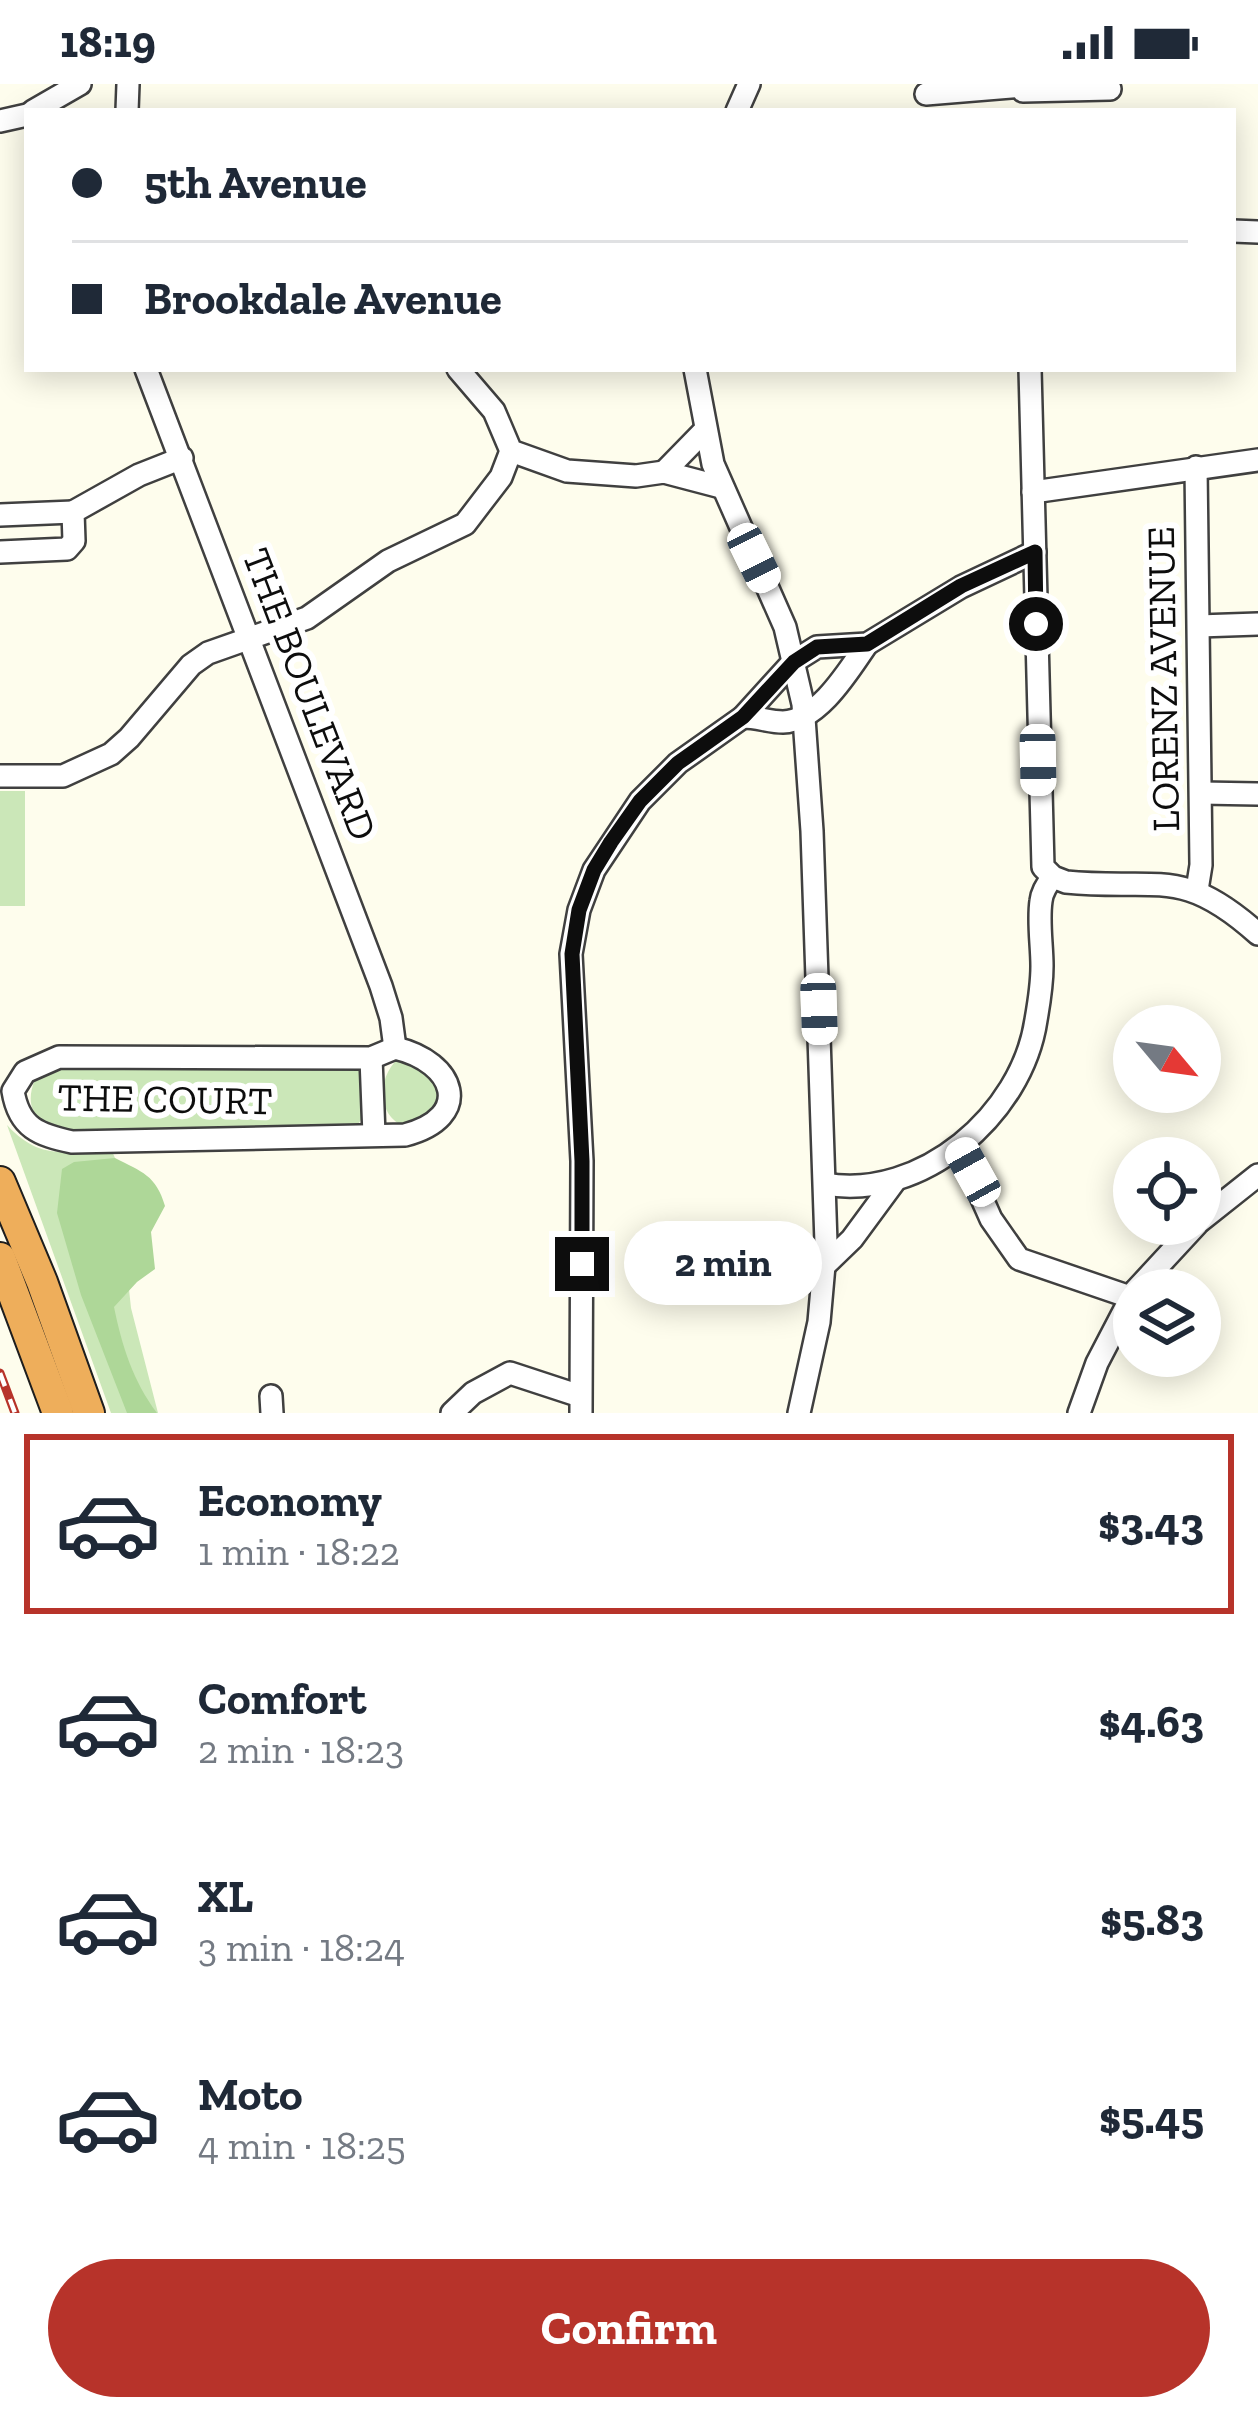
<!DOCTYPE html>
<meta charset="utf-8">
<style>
body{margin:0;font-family:"Zilla Slab",serif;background:#f2f2f3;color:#1f2937;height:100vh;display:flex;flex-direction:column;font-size:45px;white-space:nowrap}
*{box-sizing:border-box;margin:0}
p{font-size:39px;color:#747a83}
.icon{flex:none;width:66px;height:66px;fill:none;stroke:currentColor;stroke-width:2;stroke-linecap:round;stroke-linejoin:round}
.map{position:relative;height:1329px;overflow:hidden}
.panel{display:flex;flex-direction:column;background:#fff;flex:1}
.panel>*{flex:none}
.top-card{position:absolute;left:24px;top:24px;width:1212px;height:264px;border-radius:0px;box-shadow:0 6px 30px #0003;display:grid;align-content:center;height:264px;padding:0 48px;background:#fff}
.needle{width:78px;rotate:119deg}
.tools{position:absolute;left:1113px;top:921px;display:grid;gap:24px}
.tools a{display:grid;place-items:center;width:108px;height:108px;border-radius:50%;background:#fff;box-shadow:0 6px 30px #0003;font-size:60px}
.end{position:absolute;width:54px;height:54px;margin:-27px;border:15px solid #0d0d0d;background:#fff;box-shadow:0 0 0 6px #fff}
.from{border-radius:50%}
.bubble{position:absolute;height:84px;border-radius:42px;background:#fff;box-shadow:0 6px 30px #0003;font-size:39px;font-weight:700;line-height:84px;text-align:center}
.car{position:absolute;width:36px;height:72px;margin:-36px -18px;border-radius:15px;box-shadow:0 0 9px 3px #0007;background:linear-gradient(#fff 24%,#345 0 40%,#fff 0 76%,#345 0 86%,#fff 0)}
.top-card b{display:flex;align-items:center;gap:42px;height:114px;font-size:45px}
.top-card b+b{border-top:3px solid #e0e1e3}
.top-card i{width:30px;height:30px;background:#1f2937}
ul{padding:21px 0 0;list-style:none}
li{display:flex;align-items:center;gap:36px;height:180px;margin:0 24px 18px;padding:0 24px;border:6px solid transparent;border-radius:0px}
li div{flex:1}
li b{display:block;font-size:45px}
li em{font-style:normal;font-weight:700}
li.active{border-color:#b7332a}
li>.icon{width:108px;height:108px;stroke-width:1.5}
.primary-button{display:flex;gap:24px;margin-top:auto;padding:24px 48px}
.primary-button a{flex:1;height:138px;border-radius:72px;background:#b7332a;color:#fff;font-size:48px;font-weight:700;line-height:138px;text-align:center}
.status{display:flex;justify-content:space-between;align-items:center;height:84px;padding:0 60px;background:#fff;direction:ltr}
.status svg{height:33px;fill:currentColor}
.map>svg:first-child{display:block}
.green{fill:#cbe7b8}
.forest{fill:#aed798}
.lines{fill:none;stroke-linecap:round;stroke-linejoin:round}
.minor-casing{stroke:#404040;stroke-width:26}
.highway-casing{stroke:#1e1e1e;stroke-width:34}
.minor{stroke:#fff;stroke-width:21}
.highway{stroke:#eeae5b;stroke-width:30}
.rail-casing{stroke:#b7332a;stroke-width:9}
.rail{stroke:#fff;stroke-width:4.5;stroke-dasharray:14;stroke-linecap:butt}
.route{stroke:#0d0d0d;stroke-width:15}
.labels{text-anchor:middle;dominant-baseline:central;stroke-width:12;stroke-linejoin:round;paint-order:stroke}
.street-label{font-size:39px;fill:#0d0d0d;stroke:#fff}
</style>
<div class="status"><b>18:19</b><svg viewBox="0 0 49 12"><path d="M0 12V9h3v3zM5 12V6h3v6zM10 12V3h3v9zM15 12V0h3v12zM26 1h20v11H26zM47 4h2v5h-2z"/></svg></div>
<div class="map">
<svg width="1258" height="1329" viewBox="0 0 1258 1329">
<rect width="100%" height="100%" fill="#fefded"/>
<g class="green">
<rect x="0" y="707" width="25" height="115"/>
<path d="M403,971L441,1000L440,1022L406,1043C374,1032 377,988 403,971Z"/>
<path d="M350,978L364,986C364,1007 372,1036 350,1045L58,1049C35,1036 24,1023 35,995L45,987L69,981Z"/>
<path d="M7,1041C40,1077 66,1068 111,1065L115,1074L131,1224L158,1329H111Z"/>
</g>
<path class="forest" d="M115,1074C142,1088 156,1091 165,1122L151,1148L155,1185L137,1198L114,1223C122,1262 133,1297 157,1329H127L81,1211L57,1129L62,1085L74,1078Z"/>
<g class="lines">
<g class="minor-casing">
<g id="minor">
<polyline points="1023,7 1110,5"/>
<polyline points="926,10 1023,2"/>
<polyline points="33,27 80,0"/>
<polyline points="127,27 128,0"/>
<polyline points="737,27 749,0"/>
<polyline points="0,37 27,31"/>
<polyline points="1233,147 1258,148"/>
<polyline points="146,285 381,902 391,934 395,964"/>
<polyline points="458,285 494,327 511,367 567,387 636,392 664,388 721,403"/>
<polyline points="695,285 713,380 785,543 803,620 812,747 826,1159 819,1238 799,1329"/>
<path d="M1030,285L1043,783L1053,793L1066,798C1158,807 1181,781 1258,850"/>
<polyline points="1196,383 1201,781 1197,806"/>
<polyline points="664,388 705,346"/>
<polyline points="1033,408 1258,376"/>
<polyline points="0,431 73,428"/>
<polyline points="0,468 67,465 74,457 73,428 139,391 182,374"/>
<polyline points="1199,542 1258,540"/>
<path d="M743,633C757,633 770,638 783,638C819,637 849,586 867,560"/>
<polyline points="0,692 63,692 111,670 129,654 191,581 208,569 307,534 388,477 465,440 501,393 511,367"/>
<polyline points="1201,709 1258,710"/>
<path d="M395,964C456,978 474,1033 405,1051L72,1058C39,1051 19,1044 13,1007L25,988L59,973L371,974Z"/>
<polyline points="371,974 374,1051"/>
<polyline points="959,1063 991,1135 1019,1175 1130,1213"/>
<path d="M825,1100C921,1117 1022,1031 1036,936C1039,919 1042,900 1042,882C1042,861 1038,838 1041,817C1042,808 1047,800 1053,793"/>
<polyline points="1200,1137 1258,1091"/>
<polyline points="825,1181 852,1155 894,1098"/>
<polyline points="1136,1206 1197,1140"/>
<polyline points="271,1312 272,1329"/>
<polyline points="452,1329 473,1309 510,1289 580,1312"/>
<polyline points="581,1329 582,1077 571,870 579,826 594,786 640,717 678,679 743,633 793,578 817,563 867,560 961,503 1035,468"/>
<polyline points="1079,1329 1097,1279 1134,1208"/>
</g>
</g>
<g class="highway-casing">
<g id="highway">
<polyline points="0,1098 42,1198 89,1329"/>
<polyline points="0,1174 58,1329"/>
</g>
</g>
<use href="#minor" class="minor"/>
<use href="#highway" class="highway"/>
<g class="rail-casing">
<polyline id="rail" points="0,1289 15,1329"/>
</g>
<use href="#rail" class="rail"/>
</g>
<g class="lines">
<polyline class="route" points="582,1180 582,1077 572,870 579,826 594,786 611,758 640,717 678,679 743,633 794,578 817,563 867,560 961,502 1035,468 1036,540"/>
</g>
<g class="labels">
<g class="street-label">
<text transform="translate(1163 595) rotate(-91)">LORENZ AVENUE</text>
<text transform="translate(310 610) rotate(69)">THE BOULEVARD</text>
<text transform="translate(165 1015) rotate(1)">THE COURT</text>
</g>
</g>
</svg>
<div class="tools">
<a><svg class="needle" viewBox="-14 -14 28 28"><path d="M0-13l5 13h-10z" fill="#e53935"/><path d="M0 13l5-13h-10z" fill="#747a83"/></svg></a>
<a><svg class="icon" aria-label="locate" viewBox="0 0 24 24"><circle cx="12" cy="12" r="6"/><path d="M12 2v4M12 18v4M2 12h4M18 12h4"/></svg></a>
<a><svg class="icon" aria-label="layers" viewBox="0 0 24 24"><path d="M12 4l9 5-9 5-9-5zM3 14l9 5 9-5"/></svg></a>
</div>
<i class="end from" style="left:1036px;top:540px"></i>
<i class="end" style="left:582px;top:1180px"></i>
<div class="bubble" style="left:624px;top:1137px;width:198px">2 min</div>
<i class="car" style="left:754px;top:474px;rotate:154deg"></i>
<i class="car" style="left:1038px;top:676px;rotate:179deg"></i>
<i class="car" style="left:819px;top:925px;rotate:178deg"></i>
<i class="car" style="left:973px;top:1088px;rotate:331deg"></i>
<div class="top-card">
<b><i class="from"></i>5th Avenue</b>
<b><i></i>Brookdale Avenue</b>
</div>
</div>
<section class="panel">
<ul>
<li class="active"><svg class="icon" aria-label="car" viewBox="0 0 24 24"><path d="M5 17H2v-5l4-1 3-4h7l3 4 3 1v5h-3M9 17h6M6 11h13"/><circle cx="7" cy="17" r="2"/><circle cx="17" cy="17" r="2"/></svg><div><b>Economy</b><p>1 min · 18:22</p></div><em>$3.43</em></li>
<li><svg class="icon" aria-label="car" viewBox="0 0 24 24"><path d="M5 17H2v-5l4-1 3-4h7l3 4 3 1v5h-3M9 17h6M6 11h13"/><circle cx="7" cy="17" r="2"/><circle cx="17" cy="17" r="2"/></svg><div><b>Comfort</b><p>2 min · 18:23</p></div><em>$4.63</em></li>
<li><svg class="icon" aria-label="car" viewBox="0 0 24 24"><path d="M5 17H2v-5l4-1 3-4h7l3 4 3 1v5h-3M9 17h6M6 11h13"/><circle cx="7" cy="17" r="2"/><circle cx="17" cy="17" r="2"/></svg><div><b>XL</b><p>3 min · 18:24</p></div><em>$5.83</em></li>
<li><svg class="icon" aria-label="car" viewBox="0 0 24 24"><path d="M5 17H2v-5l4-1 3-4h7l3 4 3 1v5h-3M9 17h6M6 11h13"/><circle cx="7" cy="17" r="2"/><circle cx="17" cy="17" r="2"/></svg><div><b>Moto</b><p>4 min · 18:25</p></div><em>$5.45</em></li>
</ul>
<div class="primary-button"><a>Confirm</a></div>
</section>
